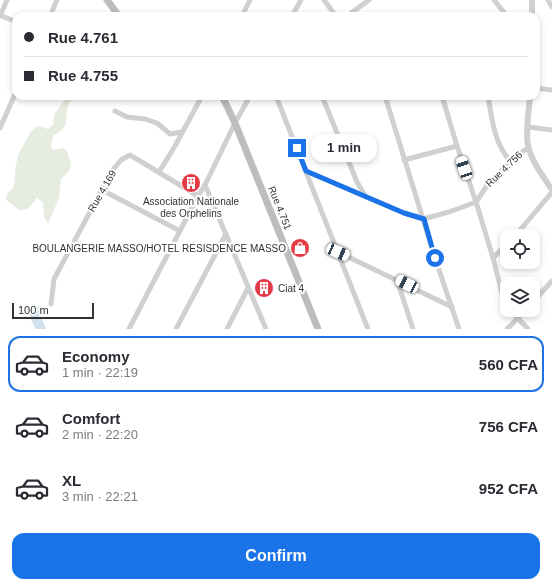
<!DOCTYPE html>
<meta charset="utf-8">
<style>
body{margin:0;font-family:Helvetica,sans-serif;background:#f7f7f7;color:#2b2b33;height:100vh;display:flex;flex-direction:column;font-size:15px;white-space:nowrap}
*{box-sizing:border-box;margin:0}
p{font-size:13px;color:#7c7c81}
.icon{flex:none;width:22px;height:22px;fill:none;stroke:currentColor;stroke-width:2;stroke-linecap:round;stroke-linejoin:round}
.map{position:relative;height:329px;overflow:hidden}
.panel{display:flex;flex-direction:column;background:#fff;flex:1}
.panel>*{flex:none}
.guide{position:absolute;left:12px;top:12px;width:528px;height:88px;border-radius:12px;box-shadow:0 2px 6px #0003;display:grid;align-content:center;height:88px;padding:0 12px;background:#fff}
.controls{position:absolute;left:500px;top:229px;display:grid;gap:8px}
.controls a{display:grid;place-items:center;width:40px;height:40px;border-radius:8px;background:#fff;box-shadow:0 2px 6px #0003;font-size:20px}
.scale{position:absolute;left:12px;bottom:10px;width:82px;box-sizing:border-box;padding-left:4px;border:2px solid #333;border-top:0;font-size:11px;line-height:14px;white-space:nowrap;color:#333;-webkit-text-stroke:3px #fff;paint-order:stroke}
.end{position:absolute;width:18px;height:18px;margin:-9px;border:5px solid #1a73e8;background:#fff;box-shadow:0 0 0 2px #fff}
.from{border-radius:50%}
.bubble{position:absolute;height:28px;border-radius:12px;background:#fff;box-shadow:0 2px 6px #0003;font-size:13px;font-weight:700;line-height:28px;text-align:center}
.car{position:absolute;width:12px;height:24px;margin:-12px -6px;border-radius:5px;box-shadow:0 0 3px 1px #0007;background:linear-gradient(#fff 24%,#345 0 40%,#fff 0 76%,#345 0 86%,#fff 0)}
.guide b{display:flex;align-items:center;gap:14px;height:38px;font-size:15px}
.guide b+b{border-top:1px solid #e1e1e2}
.guide i{width:10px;height:10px;background:#2b2b33}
ul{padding:7px 0 0;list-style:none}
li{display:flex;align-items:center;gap:12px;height:56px;margin:0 8px 6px;padding:0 4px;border:2px solid transparent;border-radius:12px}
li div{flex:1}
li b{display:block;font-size:15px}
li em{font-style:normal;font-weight:700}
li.on{border-color:#1a73e8}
li>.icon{width:36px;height:36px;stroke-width:1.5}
.cta{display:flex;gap:8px;margin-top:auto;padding:8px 12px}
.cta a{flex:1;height:46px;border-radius:12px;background:#1a73e8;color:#fff;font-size:16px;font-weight:700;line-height:46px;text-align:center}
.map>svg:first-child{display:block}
.green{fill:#e6ecdf}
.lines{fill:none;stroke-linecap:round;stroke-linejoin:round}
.river{stroke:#cfe2ee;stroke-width:10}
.minor{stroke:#d0d0d0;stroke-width:5}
.tertiary{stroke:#d0d0d0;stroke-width:6}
.secondary{stroke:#bdbdbd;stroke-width:7}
.route{stroke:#1a73e8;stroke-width:5}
.labels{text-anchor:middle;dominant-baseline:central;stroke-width:4;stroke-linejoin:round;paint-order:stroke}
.street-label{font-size:10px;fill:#333;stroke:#fff}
.poi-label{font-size:10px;fill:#333;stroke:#fff}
</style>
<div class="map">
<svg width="552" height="329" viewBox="0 0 552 329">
<rect width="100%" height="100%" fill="#fff"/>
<path class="green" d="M67,96H78L70,102L67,109L66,124L62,130L53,136L51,147L53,150L63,148L67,151C72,166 74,167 61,179L59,198L48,224L44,216L43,203L37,198L28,209L19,210L5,199L7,194L14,187L16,164L19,153L32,130L38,126L48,129L53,125L54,115Z"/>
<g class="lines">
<polyline class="river" points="36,311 35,316 41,329"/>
<g class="minor">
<polyline points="324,0 336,16"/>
<polyline points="494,0 507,16"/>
<polyline points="548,0 552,7"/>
<polyline points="0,15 16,22"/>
<polyline points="0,16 7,0"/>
<polyline points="50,16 57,0"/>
<polyline points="242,16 250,0"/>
<polyline points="292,16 301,0"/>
<polyline points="347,16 369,0"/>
<polyline points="536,88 552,90"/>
<polyline points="276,96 368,329"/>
<polyline points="322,96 357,182 366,197"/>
<polyline points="385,96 435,258 459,329"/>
<polyline points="442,96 457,146 476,202 493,258 503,297 507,305"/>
<path d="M488,96C492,119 494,143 510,161"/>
<polyline points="115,111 127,117 145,119 157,123 170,134 182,132"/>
<polyline points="528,127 552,130"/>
<polyline points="0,128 16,92"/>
<polyline points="404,160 457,146"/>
<polyline points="306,171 404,213 423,219 449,212 476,202 488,184 515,157 529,147"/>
<polyline points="159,172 175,146 202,96"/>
<polyline points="205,185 266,329"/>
<polyline points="102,190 180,231"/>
<polyline points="515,236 552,192"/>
<polyline points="338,252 452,307"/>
<polyline points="493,258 507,244"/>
<polyline points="397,280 413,329"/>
<polyline points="533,302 552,281"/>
<polyline points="51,304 54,279 112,171 121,160 130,155 198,196"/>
<polyline points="510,310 528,329"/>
<polyline points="129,329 198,196 205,185 235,123 250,96"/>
<polyline points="176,329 226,234"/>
<polyline points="227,329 248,288"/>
<polyline points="507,329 526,310"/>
</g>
<g class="tertiary">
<polyline points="532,0 532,16"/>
<path d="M530,96C529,112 525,130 528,146C532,162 543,176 552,190"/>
</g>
<g class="secondary">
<polyline points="107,0 119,16"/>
<polyline points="222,96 235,123 318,329"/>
</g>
</g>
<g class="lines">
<polyline class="route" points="297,148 306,171 404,213 424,219 435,258"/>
</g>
<defs>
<g id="building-disc" transform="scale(1)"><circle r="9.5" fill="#e63946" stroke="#fff"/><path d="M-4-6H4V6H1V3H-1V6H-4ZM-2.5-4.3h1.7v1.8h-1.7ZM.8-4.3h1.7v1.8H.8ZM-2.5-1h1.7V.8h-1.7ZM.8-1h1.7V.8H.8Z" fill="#fff"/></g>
<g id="shop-disc" transform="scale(1)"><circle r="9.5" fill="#e63946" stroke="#fff"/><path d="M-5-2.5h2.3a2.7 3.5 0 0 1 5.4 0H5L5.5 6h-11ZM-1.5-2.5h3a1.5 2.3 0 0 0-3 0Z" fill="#fff"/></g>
</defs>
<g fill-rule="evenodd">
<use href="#building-disc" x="191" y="183"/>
<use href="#shop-disc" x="300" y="248"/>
<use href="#building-disc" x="264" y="288"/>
</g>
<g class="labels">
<g class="street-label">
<text transform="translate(504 169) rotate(-44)">Rue 4.756</text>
<text transform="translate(102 191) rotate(-60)">Rue 4.169</text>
<text transform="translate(280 208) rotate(68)">Rue 4.751</text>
</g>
<g class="poi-label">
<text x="191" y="201">Association Nationale<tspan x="191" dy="12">des Orphelins</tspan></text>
<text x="286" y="248" text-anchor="end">BOULANGERIE MASSO/HOTEL RESISDENCE MASSO</text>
<text x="278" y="288" text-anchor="start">Ciat 4</text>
</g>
</g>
</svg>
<div class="controls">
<a><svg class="icon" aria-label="locate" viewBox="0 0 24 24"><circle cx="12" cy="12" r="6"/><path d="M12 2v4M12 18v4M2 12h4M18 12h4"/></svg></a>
<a><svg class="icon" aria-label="layers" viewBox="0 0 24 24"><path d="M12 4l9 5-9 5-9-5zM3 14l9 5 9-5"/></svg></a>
</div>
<div class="scale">100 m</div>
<i class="end from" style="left:435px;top:258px"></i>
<i class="end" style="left:297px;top:148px"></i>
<div class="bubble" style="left:311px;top:134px;width:66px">1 min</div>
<i class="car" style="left:464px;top:168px;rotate:341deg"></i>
<i class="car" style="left:338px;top:252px;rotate:113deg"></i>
<i class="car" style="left:407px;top:284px;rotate:296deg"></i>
<div class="guide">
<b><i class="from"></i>Rue 4.761</b>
<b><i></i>Rue 4.755</b>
</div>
</div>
<section class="panel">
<ul>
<li class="on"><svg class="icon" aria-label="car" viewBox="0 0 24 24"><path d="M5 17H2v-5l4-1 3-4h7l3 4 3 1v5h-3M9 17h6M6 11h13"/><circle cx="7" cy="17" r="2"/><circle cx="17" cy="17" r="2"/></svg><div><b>Economy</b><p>1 min · 22:19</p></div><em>560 CFA</em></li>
<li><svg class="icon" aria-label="car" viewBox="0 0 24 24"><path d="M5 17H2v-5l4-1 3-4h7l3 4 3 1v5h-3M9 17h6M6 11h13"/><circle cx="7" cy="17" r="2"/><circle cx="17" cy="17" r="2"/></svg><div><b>Comfort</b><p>2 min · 22:20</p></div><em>756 CFA</em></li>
<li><svg class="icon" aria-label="car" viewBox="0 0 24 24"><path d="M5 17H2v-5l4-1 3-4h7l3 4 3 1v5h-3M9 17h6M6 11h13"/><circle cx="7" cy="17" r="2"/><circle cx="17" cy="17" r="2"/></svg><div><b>XL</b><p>3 min · 22:21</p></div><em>952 CFA</em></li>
</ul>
<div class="cta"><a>Confirm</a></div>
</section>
